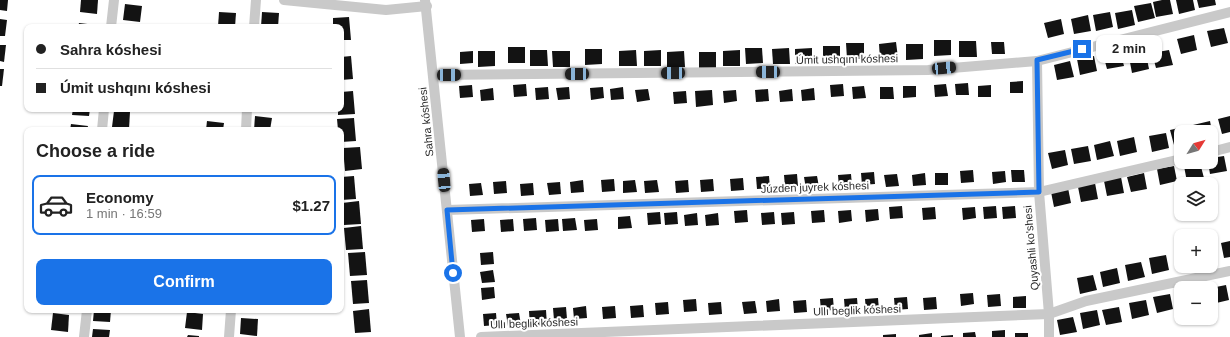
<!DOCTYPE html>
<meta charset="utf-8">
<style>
body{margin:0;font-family:Helvetica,sans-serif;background:#f6f6f6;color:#222;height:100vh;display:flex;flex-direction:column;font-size:15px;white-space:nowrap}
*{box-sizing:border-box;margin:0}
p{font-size:13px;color:#767676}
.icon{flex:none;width:22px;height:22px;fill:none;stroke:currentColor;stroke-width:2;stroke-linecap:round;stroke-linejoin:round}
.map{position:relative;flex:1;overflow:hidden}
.sheet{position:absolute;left:24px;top:127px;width:320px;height:186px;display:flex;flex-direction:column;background:#fff;border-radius:8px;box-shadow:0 1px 3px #0004}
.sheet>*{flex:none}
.banner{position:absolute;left:24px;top:24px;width:320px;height:88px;border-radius:8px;box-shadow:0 1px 3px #0004;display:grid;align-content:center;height:88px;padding:0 12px;background:#fff}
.needle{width:26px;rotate:53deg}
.tools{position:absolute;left:1174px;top:125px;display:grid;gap:8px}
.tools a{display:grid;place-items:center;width:44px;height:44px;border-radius:8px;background:#fff;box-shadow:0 1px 3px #0004;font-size:20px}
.end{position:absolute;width:18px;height:18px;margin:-9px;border:5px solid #1a73e8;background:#fff;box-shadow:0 0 0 2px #fff}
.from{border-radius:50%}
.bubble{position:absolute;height:28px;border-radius:8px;background:#fff;box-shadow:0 1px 3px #0004;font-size:13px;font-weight:800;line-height:28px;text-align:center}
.car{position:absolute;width:12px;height:24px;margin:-12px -6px;border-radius:5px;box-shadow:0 0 3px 1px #0007;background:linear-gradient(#222 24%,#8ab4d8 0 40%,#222 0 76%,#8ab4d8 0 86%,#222 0)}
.banner b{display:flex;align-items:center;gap:14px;height:38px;font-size:15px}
.banner b+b{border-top:1px solid #e0e0e0}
.banner i{width:10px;height:10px;background:#222}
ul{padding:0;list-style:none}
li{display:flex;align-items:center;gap:12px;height:60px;margin:0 8px 6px;padding:0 4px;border:2px solid transparent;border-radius:8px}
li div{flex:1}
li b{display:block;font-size:15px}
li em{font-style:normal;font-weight:800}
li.selected{border-color:#1a73e8}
li>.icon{width:36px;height:36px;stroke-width:1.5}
h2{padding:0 12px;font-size:18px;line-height:48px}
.cta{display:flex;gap:8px;margin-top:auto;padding:8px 12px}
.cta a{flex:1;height:46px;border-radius:8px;background:#1a73e8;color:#fff;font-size:16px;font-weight:800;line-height:46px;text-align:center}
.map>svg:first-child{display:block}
.building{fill:#131313}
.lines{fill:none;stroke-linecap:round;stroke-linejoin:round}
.minor{stroke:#c9c9c9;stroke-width:10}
.route{stroke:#1a73e8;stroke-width:5}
.labels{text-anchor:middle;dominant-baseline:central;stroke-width:4;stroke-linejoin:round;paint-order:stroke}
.street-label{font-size:11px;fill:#2c2c2c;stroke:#fff}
</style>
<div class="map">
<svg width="1230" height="337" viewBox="0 0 1230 337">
<rect width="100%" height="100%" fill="#fff"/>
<g class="building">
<polygon points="0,0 8,0 7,11 0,10"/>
<polygon points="81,0 98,0 97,14 80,12"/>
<polygon points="1162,0 1170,0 1173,14 1156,17 1153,2"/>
<polygon points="1176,0 1193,0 1195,10 1179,14"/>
<polygon points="1197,0 1215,0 1216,5 1199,8"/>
<polygon points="1151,3 1155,18 1138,22 1134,6"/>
<polygon points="125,4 142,6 140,22 123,20"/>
<polygon points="1132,10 1135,25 1118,29 1115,13"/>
<polygon points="219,12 236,13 235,27 218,27"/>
<polygon points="262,12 279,13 278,27 261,27"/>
<polygon points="1110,12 1113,27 1096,31 1093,15"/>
<polygon points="1088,15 1091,31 1074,34 1071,19"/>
<polygon points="349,17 351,40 341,40 341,27 333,27 333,18"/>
<polygon points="0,19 7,20 5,36 0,36"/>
<polygon points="1061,19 1064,34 1048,38 1044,23"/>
<polygon points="79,23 96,25 95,27 78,27"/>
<polygon points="1224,28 1228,43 1211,47 1207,31"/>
<polygon points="1194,35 1197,50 1181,54 1177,39"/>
<polygon points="934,40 951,40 951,55 934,56"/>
<polygon points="959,41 976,41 977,57 959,57"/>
<polygon points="896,42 898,58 880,59 879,44"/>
<polygon points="991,42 1004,42 1005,54 992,54"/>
<polygon points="846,43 864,43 864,59 847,59"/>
<polygon points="906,44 923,44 923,59 906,60"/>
<polygon points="0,45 6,45 4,62 0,61"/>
<polygon points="823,46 840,46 840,61 823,62"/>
<rect x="508" y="47" width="17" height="16"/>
<polygon points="745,48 762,48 763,63 746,64"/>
<polygon points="789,48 790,64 773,64 772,49"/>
<polygon points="812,48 812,64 795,64 795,49"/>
<polygon points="585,49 602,49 602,64 585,65"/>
<polygon points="530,50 547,50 548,66 530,66"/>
<polygon points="636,50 637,66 619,66 619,51"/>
<polygon points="661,50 661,66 644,66 644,51"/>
<polygon points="740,50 740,66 723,66 723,51"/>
<polygon points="1120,50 1124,66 1107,69 1103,54"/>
<polygon points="1169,50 1173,65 1156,68 1152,53"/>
<polygon points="473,51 473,63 460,64 460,52"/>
<polygon points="478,51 495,51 495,66 478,67"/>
<polygon points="552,51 570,51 570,67 553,67"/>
<polygon points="684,51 685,67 667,67 667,52"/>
<rect x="699" y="52" width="17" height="16"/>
<polygon points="1146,54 1149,69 1132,73 1129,57"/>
<polygon points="351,56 353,79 341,80 341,57"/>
<polygon points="1094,56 1097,71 1080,75 1077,59"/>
<polygon points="1070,61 1074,77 1057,80 1054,65"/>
<polygon points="0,69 4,69 2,86 0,86"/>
<polygon points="1023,81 1023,93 1010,93 1010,82"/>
<polygon points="968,83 969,95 956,95 955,84"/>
<polygon points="526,84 527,96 514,97 513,85"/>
<polygon points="843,84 844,96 831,97 830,85"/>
<polygon points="946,84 948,96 935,97 934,85"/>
<polygon points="472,85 473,97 460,98 459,86"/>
<polygon points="991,85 991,97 978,97 978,86"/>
<polygon points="864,86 866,98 853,99 852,87"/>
<polygon points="903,86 916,86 916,97 903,98"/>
<polygon points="548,87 549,99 536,100 535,88"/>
<polygon points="569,87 570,99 558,100 556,88"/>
<polygon points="603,87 604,98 591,100 590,88"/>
<polygon points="623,87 624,99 611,100 610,89"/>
<polygon points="880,87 893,87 894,99 880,99"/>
<polygon points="493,88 494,100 481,101 480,90"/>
<polygon points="814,88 815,100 802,101 801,90"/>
<polygon points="648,89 650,100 637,102 635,90"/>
<polygon points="768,89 769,101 756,102 755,90"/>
<polygon points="792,89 793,101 780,102 779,91"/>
<polygon points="712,90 713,105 696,107 695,91"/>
<polygon points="736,90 737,101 724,103 723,91"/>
<polygon points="353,91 355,114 338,115 338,109 341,109 341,92"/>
<polygon points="686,91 687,103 674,104 673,92"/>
<polygon points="73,109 90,109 89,116 72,115"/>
<polygon points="216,109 227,109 227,111 216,110"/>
<polygon points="114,111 130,112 129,129 112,127"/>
<polygon points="255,116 272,118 270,130 254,130"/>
<polygon points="1230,116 1230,132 1222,134 1218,119"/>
<polygon points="354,118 356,141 341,142 341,130 338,130 337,119"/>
<polygon points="207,121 224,123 223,130 206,130"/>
<polygon points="1210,121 1213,137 1211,137 1211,132 1195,132 1193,125"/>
<polygon points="71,124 88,126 87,130 70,130"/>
<polygon points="1187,126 1189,132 1181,132 1181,143 1174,145 1170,130"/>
<polygon points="1166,133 1169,148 1152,152 1149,136"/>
<polygon points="1134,137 1137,152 1120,156 1117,141"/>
<polygon points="1110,141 1114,156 1097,160 1094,145"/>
<polygon points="1088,146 1091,161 1074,164 1071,149"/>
<polygon points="360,147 362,169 345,171 343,148"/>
<polygon points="1065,150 1068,165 1052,169 1048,153"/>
<polygon points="1224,156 1227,171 1210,174 1208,162 1211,162 1211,158"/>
<polygon points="1200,163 1204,178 1187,182 1184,166"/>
<polygon points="1174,166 1177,181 1160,185 1157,169"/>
<polygon points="973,170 974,182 961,183 960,171"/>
<polygon points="1011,170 1024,170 1025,182 1012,182"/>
<polygon points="1005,171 1006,182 993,184 992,172"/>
<polygon points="874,172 875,184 862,185 861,173"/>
<polygon points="925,173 926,185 913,186 912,175"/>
<rect x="935" y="173" width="13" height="12"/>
<polygon points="1144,173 1147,189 1131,192 1127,177"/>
<polygon points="797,174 798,186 785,187 784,175"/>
<polygon points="851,174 852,186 839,187 838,175"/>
<polygon points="897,174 899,186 886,187 884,175"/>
<polygon points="354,176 356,199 341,200 341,177"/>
<polygon points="769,176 770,188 757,189 756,177"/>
<polygon points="817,176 819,187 806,189 804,177"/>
<polygon points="1121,177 1124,193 1107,196 1104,181"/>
<polygon points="743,178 744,190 731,191 730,179"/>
<polygon points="614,179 615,191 602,192 601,180"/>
<polygon points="713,179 714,191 701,192 700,180"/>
<polygon points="583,180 584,192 571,193 570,182"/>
<polygon points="635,180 637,192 623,193 623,181"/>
<polygon points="657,180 659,192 645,193 644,181"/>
<polygon points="688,180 689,192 676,193 675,181"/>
<polygon points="506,181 507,193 494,194 493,182"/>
<polygon points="560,182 561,194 549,195 547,183"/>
<polygon points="481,183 483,195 470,196 469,184"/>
<polygon points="533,183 534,195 521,196 520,184"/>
<polygon points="1095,183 1098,199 1081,202 1078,187"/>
<polygon points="1068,188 1071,203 1054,207 1051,192"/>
<polygon points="359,201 361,224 344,225 342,203"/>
<polygon points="902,206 903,218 890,219 889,207"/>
<polygon points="996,206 997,218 984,219 983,207"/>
<polygon points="1015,206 1016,218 1003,219 1002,207"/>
<polygon points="935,207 936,219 923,220 922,208"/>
<polygon points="975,207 976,218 963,220 962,208"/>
<polygon points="878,209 879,220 866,222 865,210"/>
<polygon points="747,210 748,222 735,223 734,211"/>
<polygon points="824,210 825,222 812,223 811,211"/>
<polygon points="851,210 852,221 839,223 838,211"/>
<polygon points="660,212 661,224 648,225 647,213"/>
<polygon points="677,212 678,224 665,225 664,213"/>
<polygon points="774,212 775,224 762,225 761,213"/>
<polygon points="794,212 795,224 782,225 781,213"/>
<polygon points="697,213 698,225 685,226 684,215"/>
<polygon points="718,213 719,225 706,226 705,215"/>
<polygon points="630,216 632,228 618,229 618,217"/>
<polygon points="536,218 537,230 524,231 523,219"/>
<polygon points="575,218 577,230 563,231 562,219"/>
<polygon points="484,219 485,231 472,232 471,220"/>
<polygon points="513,219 514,231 501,232 500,220"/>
<polygon points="558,219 559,231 546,232 545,220"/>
<polygon points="597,219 598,230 585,231 584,220"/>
<polygon points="361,226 363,249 346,250 344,228"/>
<polygon points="1230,241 1230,257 1224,258 1221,243"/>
<polygon points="1213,243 1216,259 1211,260 1211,244"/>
<polygon points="1181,251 1181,267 1178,268 1175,252"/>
<polygon points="365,252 367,275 350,276 348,253"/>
<polygon points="493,252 494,264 481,265 480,253"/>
<polygon points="1166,255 1169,270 1152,274 1149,258"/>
<polygon points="1141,262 1145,277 1128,281 1125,265"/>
<polygon points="1117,268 1120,283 1103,287 1100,272"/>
<polygon points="493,270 495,282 482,283 480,272"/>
<polygon points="1093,275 1097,290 1080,294 1077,278"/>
<polygon points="367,280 369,303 353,304 351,281"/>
<polygon points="1226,285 1229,300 1212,304 1211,288"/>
<polygon points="494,287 495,298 482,300 481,288"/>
<polygon points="973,293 974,304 961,306 960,294"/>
<polygon points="1000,294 1001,306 988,307 987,295"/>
<polygon points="1170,294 1173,309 1157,313 1153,297"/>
<polygon points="1026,296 1026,308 1013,308 1013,297"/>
<polygon points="907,297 908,309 895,310 894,298"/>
<polygon points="936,297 937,309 924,310 923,298"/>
<polygon points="833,298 834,310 821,311 820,299"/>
<polygon points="857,298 858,310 845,311 844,299"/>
<polygon points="878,298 879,310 866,311 865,299"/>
<polygon points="696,299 697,311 684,312 683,300"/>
<polygon points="779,299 780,311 767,312 766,301"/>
<polygon points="806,300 807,312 794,313 793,301"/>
<polygon points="1146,300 1149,315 1132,319 1129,303"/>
<polygon points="755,301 757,313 744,314 742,302"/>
<polygon points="668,302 669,314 656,315 655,303"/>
<polygon points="721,302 722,314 709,315 708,303"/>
<polygon points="643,305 644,317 631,318 630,306"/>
<polygon points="586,306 587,318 574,319 573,308"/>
<polygon points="615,306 616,318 603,319 602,307"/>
<polygon points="566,307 567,319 554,320 553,308"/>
<polygon points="1119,307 1122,322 1106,325 1102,310"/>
<polygon points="369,309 371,332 355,333 353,311"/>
<polygon points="94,310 111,310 110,322 93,321"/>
<polygon points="245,310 259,310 259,312 245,311"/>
<polygon points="546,310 547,325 530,326 529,311"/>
<polygon points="1097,310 1100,325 1083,329 1080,313"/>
<polygon points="187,312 203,314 202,330 185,328"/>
<polygon points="53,313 69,315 68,332 51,330"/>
<polygon points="496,313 497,325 484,326 483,314"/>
<polygon points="519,313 521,325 508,326 506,314"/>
<polygon points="1073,317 1077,332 1060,335 1057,320"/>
<polygon points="241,318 258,319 257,336 240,334"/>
<polygon points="93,329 110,330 109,337 92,337"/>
<polygon points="1005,330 1005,337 992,337 992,331"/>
<polygon points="975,332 976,337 963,337 963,333"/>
<polygon points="932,333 932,337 919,337 919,335"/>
<rect x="1015" y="333" width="13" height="4"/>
<polygon points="896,334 896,337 883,337 883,335"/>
<polygon points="188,335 199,336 199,337 187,337"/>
<polygon points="953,335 953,337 941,337 941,336"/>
</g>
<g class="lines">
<g class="minor">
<polyline points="284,0 386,10 427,6"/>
<polyline points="425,0 460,337"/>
<polyline points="111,27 114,0"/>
<polyline points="254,27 256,0"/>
<polyline points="1037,61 1039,192 1049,314 1049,337"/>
<polyline points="433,75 928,70 1037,61 1230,12"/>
<polyline points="102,130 104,109"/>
<polyline points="246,130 247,109"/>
<polyline points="1211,152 1230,147"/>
<polyline points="447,210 1039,192 1181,159"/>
<polyline points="84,337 87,310"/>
<polyline points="229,337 231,310"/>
<polyline points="481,337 1049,314 1086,301 1230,271"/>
</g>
</g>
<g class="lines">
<polyline class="route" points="453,273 447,210 1039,192 1037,60 1082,49"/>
</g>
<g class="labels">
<g class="street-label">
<text transform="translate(847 59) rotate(-1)">Úmit ushqını kóshesi</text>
<text transform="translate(426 122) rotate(-96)">Sahra kóshesi</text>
<text transform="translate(815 187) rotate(-2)">Júzden juyrek kóshesi</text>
<text transform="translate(1031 248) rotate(-95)">Quyashli ko'shesi</text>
<text transform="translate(857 310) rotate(-2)">Ullı beglik kóshesi</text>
<text transform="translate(534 323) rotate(-2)">Ullı beglik kóshesi</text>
</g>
</g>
</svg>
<div class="tools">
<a><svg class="needle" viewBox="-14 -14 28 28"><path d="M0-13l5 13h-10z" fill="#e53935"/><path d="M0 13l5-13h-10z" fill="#767676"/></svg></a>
<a><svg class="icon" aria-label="layers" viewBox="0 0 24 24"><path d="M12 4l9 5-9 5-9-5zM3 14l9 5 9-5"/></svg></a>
<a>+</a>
<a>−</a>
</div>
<i class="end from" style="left:453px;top:273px"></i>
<i class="end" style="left:1082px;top:49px"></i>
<div class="bubble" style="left:1096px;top:35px;width:66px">2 min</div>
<i class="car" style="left:944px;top:68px;rotate:85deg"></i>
<i class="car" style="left:768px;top:72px;rotate:270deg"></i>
<i class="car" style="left:673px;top:73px;rotate:269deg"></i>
<i class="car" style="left:577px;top:74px;rotate:269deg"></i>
<i class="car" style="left:449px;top:75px;rotate:89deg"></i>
<i class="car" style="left:444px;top:180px;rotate:355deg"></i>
<div class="banner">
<b><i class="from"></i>Sahra kóshesi</b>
<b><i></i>Úmit ushqını kóshesi</b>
</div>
<section class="sheet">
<h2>Choose a ride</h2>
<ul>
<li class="selected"><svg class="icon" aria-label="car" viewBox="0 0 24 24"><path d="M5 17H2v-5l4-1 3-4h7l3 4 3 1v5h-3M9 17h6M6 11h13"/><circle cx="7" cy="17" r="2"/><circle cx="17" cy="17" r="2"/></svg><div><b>Economy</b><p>1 min · 16:59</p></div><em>$1.27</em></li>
</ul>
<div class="cta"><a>Confirm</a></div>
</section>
</div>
